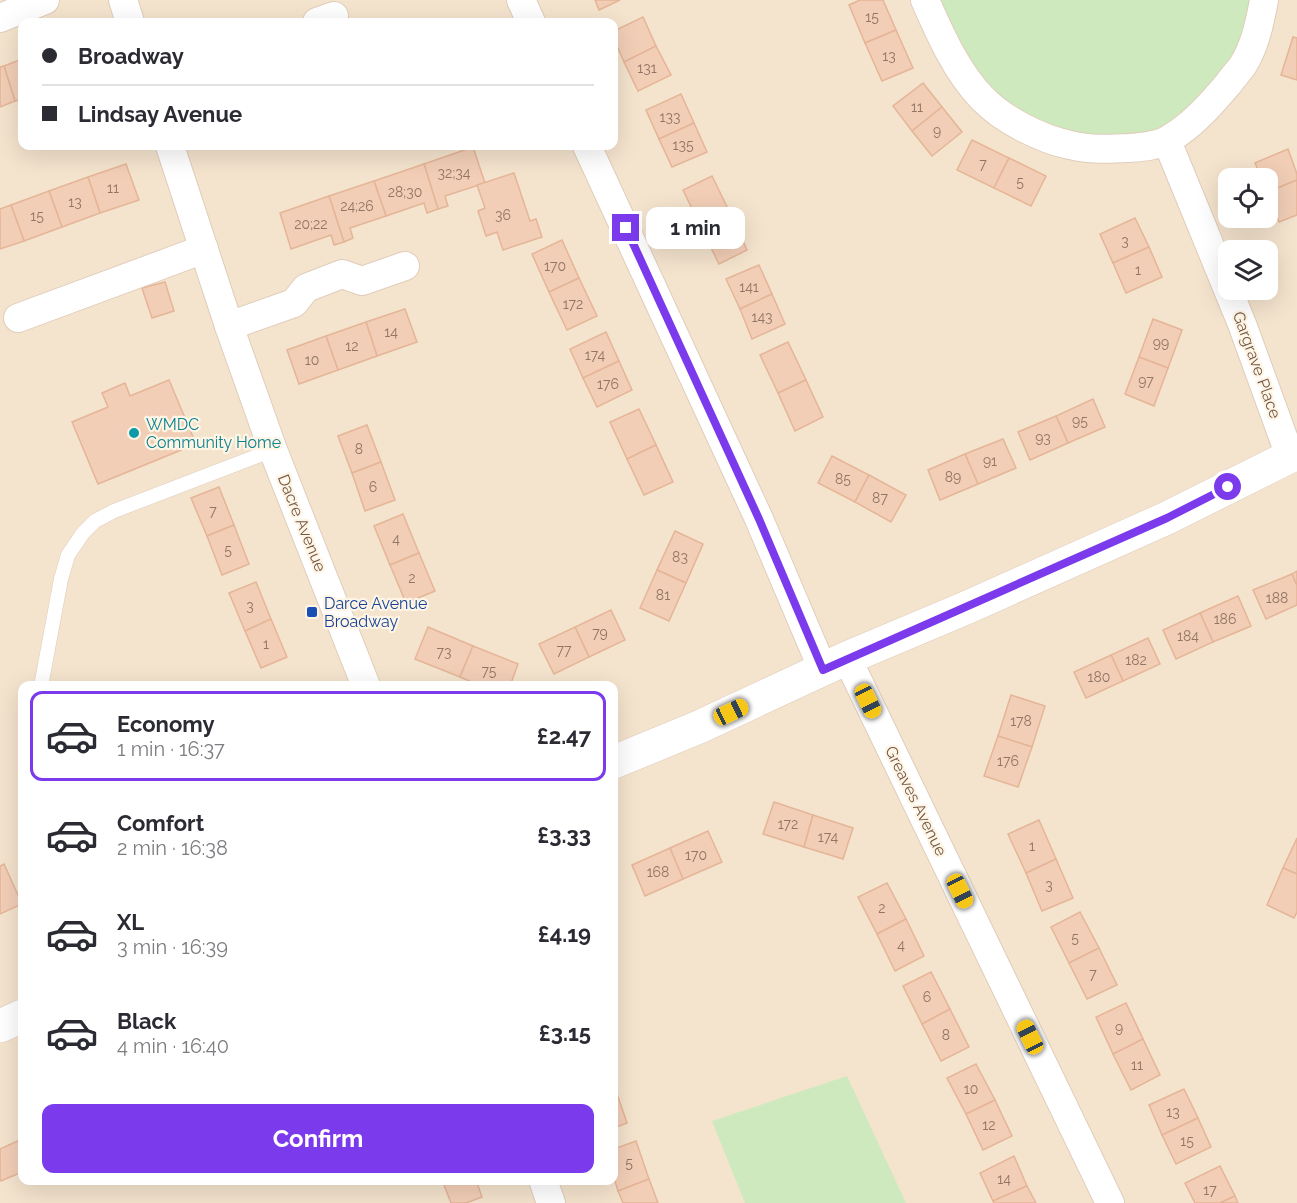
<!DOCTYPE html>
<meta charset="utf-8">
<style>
body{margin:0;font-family:Raleway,sans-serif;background:#f7f7f7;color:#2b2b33;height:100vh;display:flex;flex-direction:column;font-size:22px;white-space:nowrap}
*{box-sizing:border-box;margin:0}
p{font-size:20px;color:#7c7c81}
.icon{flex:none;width:33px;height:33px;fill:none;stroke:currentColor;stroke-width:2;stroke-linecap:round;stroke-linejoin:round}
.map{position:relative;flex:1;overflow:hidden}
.panel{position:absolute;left:18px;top:681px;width:600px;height:504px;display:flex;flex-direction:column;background:#fff;border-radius:12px;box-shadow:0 6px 24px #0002}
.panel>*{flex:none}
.top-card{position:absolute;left:18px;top:18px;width:600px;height:132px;border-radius:12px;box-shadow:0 6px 24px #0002;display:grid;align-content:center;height:132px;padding:0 24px;background:#fff}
.controls{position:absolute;left:1218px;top:168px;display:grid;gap:12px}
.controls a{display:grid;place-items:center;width:60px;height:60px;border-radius:12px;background:#fff;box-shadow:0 6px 24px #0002;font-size:30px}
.end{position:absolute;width:27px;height:27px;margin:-14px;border:8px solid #7c3aed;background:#fff;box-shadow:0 0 0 3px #fff}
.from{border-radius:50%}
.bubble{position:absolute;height:42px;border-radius:12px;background:#fff;box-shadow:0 6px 24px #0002;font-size:20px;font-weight:700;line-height:42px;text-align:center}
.car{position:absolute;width:18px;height:36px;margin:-18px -9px;border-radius:8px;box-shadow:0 0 4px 2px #0007;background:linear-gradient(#f5c518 24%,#345 0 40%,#f5c518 0 76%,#345 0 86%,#f5c518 0)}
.top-card b{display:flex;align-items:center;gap:21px;height:57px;font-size:22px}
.top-card b+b{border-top:2px solid #e1e1e2}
.top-card i{width:15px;height:15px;background:#2b2b33}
ul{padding:10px 0 0;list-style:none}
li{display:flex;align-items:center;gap:18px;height:90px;margin:0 12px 9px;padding:0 12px;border:3px solid transparent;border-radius:12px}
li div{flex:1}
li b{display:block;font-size:22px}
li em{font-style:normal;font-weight:700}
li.current{border-color:#7c3aed}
li>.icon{width:54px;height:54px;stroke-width:1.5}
.action{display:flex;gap:12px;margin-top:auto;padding:12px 24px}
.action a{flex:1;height:69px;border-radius:12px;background:#7c3aed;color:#fff;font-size:24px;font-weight:700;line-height:69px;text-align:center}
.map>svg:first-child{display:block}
.residential{fill:#f4e3cd;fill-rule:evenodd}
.green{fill:#cfe9be}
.building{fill:#f2ceb6;stroke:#e5b597;stroke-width:1.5}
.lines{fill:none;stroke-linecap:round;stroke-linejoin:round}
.service-casing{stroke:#e0cdbb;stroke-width:15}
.minor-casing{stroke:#e0cdbb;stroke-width:30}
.tertiary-casing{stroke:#e0cdbb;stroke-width:34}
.service{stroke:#fff;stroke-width:14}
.minor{stroke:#fff;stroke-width:28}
.tertiary{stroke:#fff;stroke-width:33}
.route{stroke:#7c3aed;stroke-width:8}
.culture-dot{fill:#0f9aa8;stroke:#fff5e5;stroke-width:2}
.transit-dot{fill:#1a4fb4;stroke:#fff5e5;stroke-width:2}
.labels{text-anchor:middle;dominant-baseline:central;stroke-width:4.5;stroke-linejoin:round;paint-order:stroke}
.number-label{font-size:14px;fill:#927563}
.street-label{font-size:16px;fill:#725747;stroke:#fff5e5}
.culture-label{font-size:16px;fill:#0d838f;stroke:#fff5e5;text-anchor:start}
.transit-label{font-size:16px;fill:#164399;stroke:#fff5e5;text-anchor:start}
</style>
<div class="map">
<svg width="1297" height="1203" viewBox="0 0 1297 1203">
<rect width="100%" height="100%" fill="#fcf1df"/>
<path class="residential" d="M0,0H1297V1203H0ZM22,22H614V146H22ZM1228,178H1268V218H1228ZM1228,250H1268V290H1228ZM22,686H614V1180H22Z"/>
<g class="green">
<polygon points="925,0 1264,0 1243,64 1144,147 1005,117"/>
<polygon points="847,1076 906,1203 745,1203 712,1121"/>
</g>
<g class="building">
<polygon points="595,0 620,0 599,10"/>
<polygon points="860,0 883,0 896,30 865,43 849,5"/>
<polygon points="643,17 656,46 624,62 614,39 614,31"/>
<polygon points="896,30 913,68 882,81 865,43"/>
<polygon points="1293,37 1297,38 1297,80 1281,75"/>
<polygon points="656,46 671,75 638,91 624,62"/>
<polygon points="22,59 22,99 15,101 4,66"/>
<polygon points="4,66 15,101 0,107 0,67"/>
<polygon points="923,83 942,107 912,131 893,106"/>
<polygon points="681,94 694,123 659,139 646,110"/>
<polygon points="942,107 962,132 932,156 912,131"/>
<polygon points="694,123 707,152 672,167 659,139"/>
<polygon points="972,140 1009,158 994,188 957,170"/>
<polygon points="473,147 485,183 445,196 448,206 438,209 424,164"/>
<polygon points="1288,149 1297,174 1297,180 1268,192 1268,178 1261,178 1255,163"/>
<polygon points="1009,158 1046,176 1031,206 994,188"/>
<polygon points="126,164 139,200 100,213 88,177"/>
<polygon points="424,164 438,209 427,213 424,203 386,216 374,181"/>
<polygon points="514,173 530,221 536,219 542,237 503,250 497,232 486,236 478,211 485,208 477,185"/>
<polygon points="712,176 730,213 701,227 683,190"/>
<polygon points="88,177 100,213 62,227 49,191"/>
<polygon points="1297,180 1297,215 1279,222 1268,192"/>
<polygon points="374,181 386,216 350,228 353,238 344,242 329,196"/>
<polygon points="49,191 62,227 24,241 11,205"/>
<polygon points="329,196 344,242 334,245 331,235 291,249 280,213"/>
<polygon points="11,205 24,241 0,249 0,209"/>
<polygon points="730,213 747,250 719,264 701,227"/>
<polygon points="1135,218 1149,247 1113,263 1100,234"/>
<polygon points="562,240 579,278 549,292 532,254"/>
<polygon points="1149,247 1162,277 1126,293 1113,263"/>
<polygon points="759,265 772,294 740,309 726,279"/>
<polygon points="579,278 597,316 567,330 549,292"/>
<polygon points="165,282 174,311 152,318 142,288"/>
<polygon points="772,294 785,324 752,339 740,309"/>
<polygon points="405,309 417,342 377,356 366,322"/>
<polygon points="1153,319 1182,330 1168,368 1139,357"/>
<polygon points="366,322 377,356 338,370 326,336"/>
<polygon points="606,332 619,361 583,378 570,349"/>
<polygon points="326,336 338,370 299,384 287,350"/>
<polygon points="788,342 806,380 778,393 760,355"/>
<polygon points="1139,357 1168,368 1154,406 1125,394"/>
<polygon points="619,361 632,390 597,407 583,378"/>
<polygon points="169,380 196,444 98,484 72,422 108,407 102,393 125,383 130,396"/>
<polygon points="806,380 823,417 795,431 778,393"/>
<polygon points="1093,399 1105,427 1068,443 1056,416"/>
<polygon points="639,409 656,445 627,459 610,422"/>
<polygon points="1056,416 1068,443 1030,460 1018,432"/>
<polygon points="367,425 381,462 352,473 338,436"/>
<polygon points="1003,439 1016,468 978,484 965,454"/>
<polygon points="656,445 673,482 644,495 627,459"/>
<polygon points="965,454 978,484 940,500 928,470"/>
<polygon points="832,456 869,475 855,502 818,483"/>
<polygon points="381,462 395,500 365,511 352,473"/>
<polygon points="869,475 906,495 891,522 855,502"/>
<polygon points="219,487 234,525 207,536 191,498"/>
<polygon points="403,514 419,553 390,565 374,526"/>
<polygon points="234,525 249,564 222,575 207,536"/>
<polygon points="675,531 703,544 686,583 657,570"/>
<polygon points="419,553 435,591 406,603 390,565"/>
<polygon points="657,570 686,583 669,621 640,608"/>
<polygon points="1297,571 1297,586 1292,574"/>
<polygon points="1292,574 1297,586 1297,605 1266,619 1253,590"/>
<polygon points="256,582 271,619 245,631 229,593"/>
<polygon points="1238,596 1251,626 1213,642 1200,613"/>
<polygon points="611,610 625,640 589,657 575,627"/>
<polygon points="1200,613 1213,642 1176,659 1163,630"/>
<polygon points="271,619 287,657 261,668 245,631"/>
<polygon points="428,627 473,646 460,677 415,659"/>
<polygon points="575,627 589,657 554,674 539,644"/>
<polygon points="1148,638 1160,664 1123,681 1111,655"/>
<polygon points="473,646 518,664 510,686 481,686 460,677"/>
<polygon points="1111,655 1123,681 1086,698 1074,672"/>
<polygon points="1011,695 1045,706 1032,747 998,736"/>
<polygon points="998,736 1032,747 1018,787 984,776"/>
<polygon points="774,802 813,815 804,847 763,834"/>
<polygon points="813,815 853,828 843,859 804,847"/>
<polygon points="1039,820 1056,859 1026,873 1008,834"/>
<polygon points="708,831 722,862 683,879 670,848"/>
<polygon points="1297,838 1297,874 1283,868"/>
<polygon points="670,848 683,879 645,896 632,865"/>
<polygon points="1056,859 1073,898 1042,911 1026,873"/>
<polygon points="4,864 22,904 0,914 0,866"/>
<polygon points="1283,868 1297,874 1297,912 1294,918 1267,905"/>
<polygon points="887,883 906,919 877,934 858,897"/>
<polygon points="1080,912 1099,948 1069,963 1051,927"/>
<polygon points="906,919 924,956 895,971 877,934"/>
<polygon points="1099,948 1117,985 1087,999 1069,963"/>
<polygon points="931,972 950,1009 922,1024 903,986"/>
<polygon points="1126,1003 1143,1039 1113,1054 1096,1017"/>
<polygon points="950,1009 969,1047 941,1061 922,1024"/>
<polygon points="1143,1039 1160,1075 1131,1090 1113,1054"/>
<polygon points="976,1064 995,1100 966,1114 947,1078"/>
<polygon points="614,1085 627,1123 614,1128"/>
<polygon points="1184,1089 1198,1118 1162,1135 1149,1105"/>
<polygon points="995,1100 1012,1136 983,1150 966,1114"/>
<polygon points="1198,1118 1211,1147 1176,1164 1162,1135"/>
<polygon points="22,1139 22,1172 1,1181 0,1178 0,1149"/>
<polygon points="636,1141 649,1179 618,1191 614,1178 614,1149"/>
<polygon points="1014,1156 1027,1186 993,1201 980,1173"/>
<polygon points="1220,1166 1235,1196 1220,1203 1195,1203 1185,1183"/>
<polygon points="649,1179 658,1203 623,1203 618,1191"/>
<polygon points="442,1180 476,1180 482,1197 466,1203 451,1203"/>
<polygon points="1027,1186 1036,1203 994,1203 993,1201"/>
<polygon points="1235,1196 1238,1203 1220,1203"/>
</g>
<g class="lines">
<g class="service-casing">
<polyline id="service" points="41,686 61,579 68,555 83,533 95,521 114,511 273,450"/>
</g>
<g class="minor-casing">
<g id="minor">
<polyline points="123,0 130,22"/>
<polyline points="521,0 531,22"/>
<path d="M925,0C940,34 956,71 982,98C1003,120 1041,139 1070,145C1090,150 1110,149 1129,148C1142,147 1158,146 1169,139C1193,125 1211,104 1229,83C1233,77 1239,71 1243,65C1255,46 1260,22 1264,0"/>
<polyline points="0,18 45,0"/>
<polyline points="317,22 334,16"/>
<polyline points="1167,141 1242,324 1290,456"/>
<polyline points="170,146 229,326 273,450 366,686"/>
<polyline points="587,146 759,519 823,670"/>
<polyline points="18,318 204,249"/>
<polyline points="229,326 294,303 306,288 342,274 362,281 405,266"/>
<polyline points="847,658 1110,1203"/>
<polyline points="543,1180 551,1203"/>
</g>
</g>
<g class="tertiary-casing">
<g id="tertiary">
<polyline points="614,762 699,727 847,658 968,607 1167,518 1297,453"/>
<polyline points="0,1026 22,1016"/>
</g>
</g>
<use href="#service" class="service"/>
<use href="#minor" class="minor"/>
<use href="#tertiary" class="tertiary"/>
</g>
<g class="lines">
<polyline class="route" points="626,228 759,519 823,670 1167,518 1228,487"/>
</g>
<circle class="culture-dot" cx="134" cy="433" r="6"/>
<rect class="transit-dot" x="306" y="606" width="12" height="12" rx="3"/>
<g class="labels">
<g class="number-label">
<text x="872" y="17">15</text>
<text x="889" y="56">13</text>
<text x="647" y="68">131</text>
<text x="917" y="107">11</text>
<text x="670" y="117">133</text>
<text x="937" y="131">9</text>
<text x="683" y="145">135</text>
<text x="983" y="164">7</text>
<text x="454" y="173">32;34</text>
<text x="1020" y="182">5</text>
<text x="113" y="188">11</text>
<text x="405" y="192">28;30</text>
<text x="75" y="202">13</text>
<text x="357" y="206">24;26</text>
<text x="503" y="215">36</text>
<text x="37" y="216">15</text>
<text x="311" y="224">20;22</text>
<text x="1125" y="241">3</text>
<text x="555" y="266">170</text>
<text x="1138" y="270">1</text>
<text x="749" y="287">141</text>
<text x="573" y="304">172</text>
<text x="762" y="317">143</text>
<text x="391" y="332">14</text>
<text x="1161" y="343">99</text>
<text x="352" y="346">12</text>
<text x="595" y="355">174</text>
<text x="312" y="360">10</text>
<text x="1146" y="381">97</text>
<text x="608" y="384">176</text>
<text x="1080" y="421">95</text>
<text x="1043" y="438">93</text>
<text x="359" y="449">8</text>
<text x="990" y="461">91</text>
<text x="953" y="477">89</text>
<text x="843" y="479">85</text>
<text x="373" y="487">6</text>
<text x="880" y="498">87</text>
<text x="213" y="511">7</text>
<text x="396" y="539">4</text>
<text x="228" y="550">5</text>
<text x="680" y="557">83</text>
<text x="412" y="578">2</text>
<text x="663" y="595">81</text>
<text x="1277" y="598">188</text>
<text x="250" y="606">3</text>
<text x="1225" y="619">186</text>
<text x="600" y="633">79</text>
<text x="1188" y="636">184</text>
<text x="266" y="644">1</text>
<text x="564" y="650">77</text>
<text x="444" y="652">73</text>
<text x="1136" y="660">182</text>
<text x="489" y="671">75</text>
<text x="1099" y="677">180</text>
<text x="1021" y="721">178</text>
<text x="1008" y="761">176</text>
<text x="788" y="824">172</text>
<text x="828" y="837">174</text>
<text x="1032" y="846">1</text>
<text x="696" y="855">170</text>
<text x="658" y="872">168</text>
<text x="1049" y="885">3</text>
<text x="882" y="908">2</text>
<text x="1075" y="938">5</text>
<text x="901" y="945">4</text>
<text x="1093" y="974">7</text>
<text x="927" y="997">6</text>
<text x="1119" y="1028">9</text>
<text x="946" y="1035">8</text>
<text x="1137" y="1065">11</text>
<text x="971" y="1089">10</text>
<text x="1173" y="1112">13</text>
<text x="989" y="1125">12</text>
<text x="1187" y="1141">15</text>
<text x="629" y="1163">5</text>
<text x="1004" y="1179">14</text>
<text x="1210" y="1190">17</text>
</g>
<g class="street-label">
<text transform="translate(1257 365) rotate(70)">Gargrave Place</text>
<text transform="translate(302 523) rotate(68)">Dacre Avenue</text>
<text transform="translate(916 801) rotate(64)">Greaves Avenue</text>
</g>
<g class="culture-label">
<text x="146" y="424">WMDC<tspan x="146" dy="18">Community Home</tspan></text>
</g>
<g class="transit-label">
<text x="324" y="603">Darce Avenue<tspan x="324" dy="18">Broadway</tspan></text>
</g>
</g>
</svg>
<div class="controls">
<a><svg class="icon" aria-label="locate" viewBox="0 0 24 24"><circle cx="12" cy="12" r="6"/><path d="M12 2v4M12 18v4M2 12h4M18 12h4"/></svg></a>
<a><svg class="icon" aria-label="layers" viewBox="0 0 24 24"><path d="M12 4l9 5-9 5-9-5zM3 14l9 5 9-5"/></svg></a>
</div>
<i class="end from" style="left:1228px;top:487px"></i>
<i class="end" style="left:626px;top:228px"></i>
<div class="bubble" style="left:646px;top:207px;width:99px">1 min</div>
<i class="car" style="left:868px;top:701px;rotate:154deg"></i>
<i class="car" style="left:731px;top:712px;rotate:65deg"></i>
<i class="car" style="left:960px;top:891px;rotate:154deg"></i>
<i class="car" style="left:1030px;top:1037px;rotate:334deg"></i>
<div class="top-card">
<b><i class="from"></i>Broadway</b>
<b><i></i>Lindsay Avenue</b>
</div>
<section class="panel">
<ul>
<li class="current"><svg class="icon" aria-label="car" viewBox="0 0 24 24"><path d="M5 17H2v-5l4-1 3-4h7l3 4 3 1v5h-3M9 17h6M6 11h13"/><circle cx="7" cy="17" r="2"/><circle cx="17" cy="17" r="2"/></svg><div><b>Economy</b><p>1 min · 16:37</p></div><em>£2.47</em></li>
<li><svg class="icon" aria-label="car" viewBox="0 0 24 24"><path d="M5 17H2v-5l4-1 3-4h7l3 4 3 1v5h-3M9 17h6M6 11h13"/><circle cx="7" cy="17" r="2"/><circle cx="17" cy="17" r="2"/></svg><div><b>Comfort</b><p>2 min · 16:38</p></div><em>£3.33</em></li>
<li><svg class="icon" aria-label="car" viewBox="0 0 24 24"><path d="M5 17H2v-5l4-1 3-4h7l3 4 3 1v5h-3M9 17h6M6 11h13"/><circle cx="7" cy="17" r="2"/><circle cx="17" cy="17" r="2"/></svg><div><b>XL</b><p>3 min · 16:39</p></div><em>£4.19</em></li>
<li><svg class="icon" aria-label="car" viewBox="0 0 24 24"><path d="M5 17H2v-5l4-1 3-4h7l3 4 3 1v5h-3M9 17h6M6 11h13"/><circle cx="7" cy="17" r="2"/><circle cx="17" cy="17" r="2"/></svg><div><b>Black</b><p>4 min · 16:40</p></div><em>£3.15</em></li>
</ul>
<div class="action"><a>Confirm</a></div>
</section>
</div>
